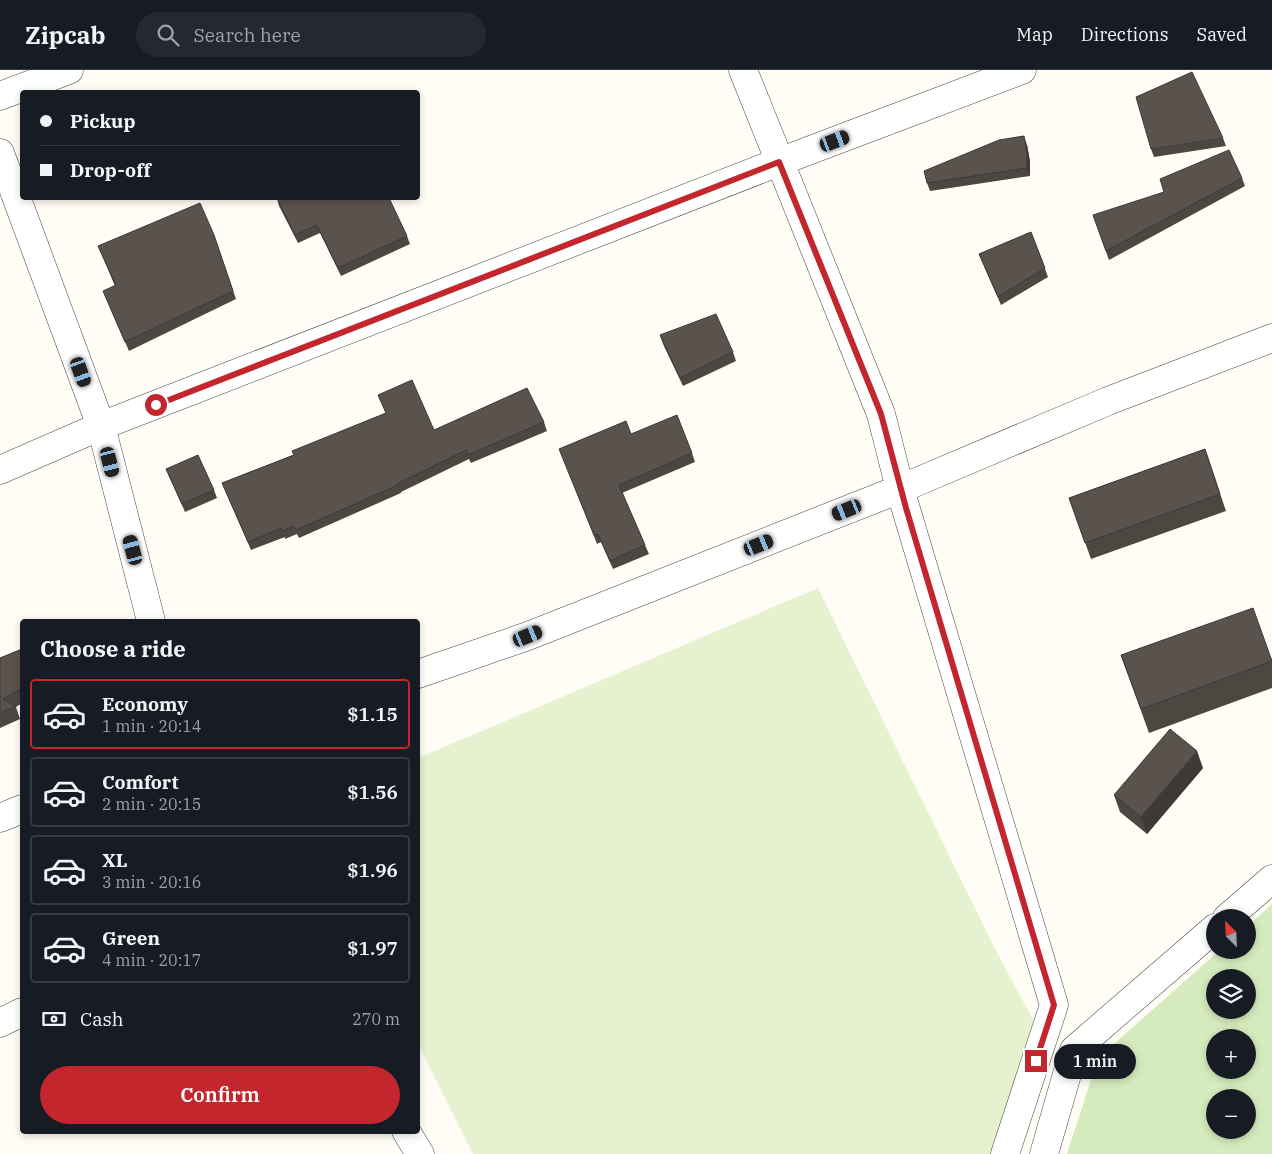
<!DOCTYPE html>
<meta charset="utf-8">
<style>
body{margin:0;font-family:"IBM Plex Serif",serif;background:#242831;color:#f1f3f6;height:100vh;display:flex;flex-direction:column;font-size:19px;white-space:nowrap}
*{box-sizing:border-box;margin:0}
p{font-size:16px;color:#9ea1a6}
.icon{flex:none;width:28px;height:28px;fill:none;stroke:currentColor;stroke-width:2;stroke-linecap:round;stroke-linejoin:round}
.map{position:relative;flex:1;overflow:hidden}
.panel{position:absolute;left:20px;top:549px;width:400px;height:515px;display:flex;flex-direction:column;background:#171b24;border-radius:5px;box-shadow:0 2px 8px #0003}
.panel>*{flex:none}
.hud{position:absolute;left:20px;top:20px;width:400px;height:110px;border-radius:5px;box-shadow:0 2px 8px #0003;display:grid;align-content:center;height:110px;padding:0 20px;background:#171b24}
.needle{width:32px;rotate:336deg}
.buttons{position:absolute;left:1206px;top:839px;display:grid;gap:10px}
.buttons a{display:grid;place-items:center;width:50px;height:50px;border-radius:50%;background:#171b24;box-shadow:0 2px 8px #0003;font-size:25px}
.end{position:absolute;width:22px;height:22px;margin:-11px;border:6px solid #c4262e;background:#fff;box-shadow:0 0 0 2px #fff}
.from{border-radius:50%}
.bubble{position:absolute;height:35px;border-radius:18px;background:#171b24;box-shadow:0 2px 8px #0003;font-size:16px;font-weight:600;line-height:35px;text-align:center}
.car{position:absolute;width:15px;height:30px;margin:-15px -8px;border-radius:6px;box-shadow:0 0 4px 1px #0007;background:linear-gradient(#222 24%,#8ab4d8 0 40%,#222 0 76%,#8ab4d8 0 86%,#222 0)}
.hud b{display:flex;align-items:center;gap:18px;height:48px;font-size:19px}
.hud b+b{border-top:1px solid #363941}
.hud i{width:12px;height:12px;background:#f1f3f6}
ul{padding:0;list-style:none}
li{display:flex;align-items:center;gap:15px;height:70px;margin:0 10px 8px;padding:0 10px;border:2px solid #363941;border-radius:5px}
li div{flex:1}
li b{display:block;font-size:19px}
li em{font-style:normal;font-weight:600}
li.on{border-color:#c4262e}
li>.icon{width:45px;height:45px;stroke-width:1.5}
h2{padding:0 20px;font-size:22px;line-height:60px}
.pay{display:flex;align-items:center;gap:12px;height:55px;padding:0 20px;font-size:19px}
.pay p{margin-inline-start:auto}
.button{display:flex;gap:10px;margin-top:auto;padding:10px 20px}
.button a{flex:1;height:58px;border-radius:30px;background:#c4262e;color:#fff;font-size:20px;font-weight:600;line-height:58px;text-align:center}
header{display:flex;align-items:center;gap:30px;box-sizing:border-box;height:70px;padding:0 25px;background:#171b24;border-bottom:1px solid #363941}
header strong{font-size:24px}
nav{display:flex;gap:28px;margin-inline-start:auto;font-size:18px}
.search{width:350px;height:45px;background:#242831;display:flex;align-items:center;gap:12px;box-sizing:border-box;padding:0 18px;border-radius:28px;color:#9ea1a6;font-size:19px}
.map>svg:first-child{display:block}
.green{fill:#d5ebbd;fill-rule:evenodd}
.pitch{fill:#e6f2cf}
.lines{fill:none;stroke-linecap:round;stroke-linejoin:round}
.minor-casing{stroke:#444;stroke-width:29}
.tertiary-casing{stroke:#444;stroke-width:29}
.minor{stroke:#fff;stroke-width:28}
.tertiary{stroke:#fff;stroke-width:28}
.wall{fill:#4d4742}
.shaded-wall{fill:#3f3936}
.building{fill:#5a524d;stroke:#3f3936}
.route{stroke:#c4262e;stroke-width:6}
</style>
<header>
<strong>Zipcab</strong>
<div class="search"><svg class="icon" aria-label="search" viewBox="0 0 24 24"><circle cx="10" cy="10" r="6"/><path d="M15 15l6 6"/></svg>Search here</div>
<nav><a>Map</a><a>Directions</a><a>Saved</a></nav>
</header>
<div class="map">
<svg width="1272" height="1084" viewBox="0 0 1272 1084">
<rect width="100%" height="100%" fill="#fffdf5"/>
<path class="green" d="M1272,834V1084H1067L1098,988L1220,880H1248V856ZM1215,908H1248V940H1215ZM1215,968H1248V1000H1215ZM1215,1028H1248V1060H1215Z"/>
<polygon class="pitch" points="818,518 994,877 1046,974 1001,1084 473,1084 418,974 418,688"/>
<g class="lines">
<g class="minor-casing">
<g id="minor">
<polyline points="0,26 69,0"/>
<polyline points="0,83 101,356 151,551"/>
<polyline points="0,400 101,356 779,92 1022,0"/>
<polyline points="418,604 528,566 900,419 1108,331 1272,268"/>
<polyline points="0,748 22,739"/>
<polyline points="1227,848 1272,809"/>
<polyline points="0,953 22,942"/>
<polyline points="406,1061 420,1084"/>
<polyline points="1044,1084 1074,980 1215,858"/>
</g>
</g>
<g class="tertiary-casing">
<polyline id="tertiary" points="743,0 881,344 900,419 1054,935 1005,1084"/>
</g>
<use href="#minor" class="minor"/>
<use href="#tertiary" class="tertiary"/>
</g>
<g class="wall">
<polygon points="1223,68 1226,76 1154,87 1151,79"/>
<polygon points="1027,75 1030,92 1030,106 930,121 927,113"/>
<polygon points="1242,108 1245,116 1109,190 1093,145"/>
<polygon points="277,128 407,166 410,174 341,206 320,163 298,173 279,136"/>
<polygon points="1031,162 1048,207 1001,235 979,184"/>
<polygon points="214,165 236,229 129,281 103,221 115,216 98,176"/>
<polygon points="660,265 733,282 736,291 683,316 663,274"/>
<polygon points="378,325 434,360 544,352 547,361 471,393 469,389 401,422 401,423 299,468 297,464 285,469 285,467 251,480 222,413 293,385 386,343"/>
<polygon points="631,364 692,383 695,392 622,423 649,484 613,499 601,472 597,474 563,388"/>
<polygon points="1205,379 1226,441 1091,489 1069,428"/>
<polygon points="166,399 214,420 217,428 185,442"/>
<polygon points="22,579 22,633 16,637 20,649 0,658 0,588"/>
<polygon points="1121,585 1272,591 1272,618 1149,663"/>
<polygon points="1203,698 1147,764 1120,742 1114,725"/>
</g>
<g class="shaded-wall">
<polygon points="1024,66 1027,75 1030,92 1030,106 1027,98"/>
<polygon points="1197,681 1203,698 1147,764 1141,747"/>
</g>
<g class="building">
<polygon points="1192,2 1223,68 1151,79 1136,27"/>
<polygon points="1024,66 1027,84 1027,98 927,113 924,101 999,70"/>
<polygon points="1229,80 1242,108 1106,181 1093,145 1164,122 1160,109"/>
<polygon points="277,128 389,128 407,166 338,198 317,155 295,165"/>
<polygon points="200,133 214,165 233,221 125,272 103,221 116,215 98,176"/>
<polygon points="1031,162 1045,198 998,227 979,184"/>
<polygon points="716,244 733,282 680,308 660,265"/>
<polygon points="412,310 434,360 527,318 544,352 468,385 466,380 397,414 398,415 296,460 294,456 282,461 281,458 248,472 222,413 294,385 292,381 386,343 378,325"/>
<polygon points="677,345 692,383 619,415 645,475 610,491 598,464 594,465 559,379 626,351 631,364"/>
<polygon points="1205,379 1220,424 1085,473 1069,428"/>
<polygon points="198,385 214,420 182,434 166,399"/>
<polygon points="1253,538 1272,591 1141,639 1121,585"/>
<polygon points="22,579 22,618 3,629 16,636 0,643 0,588"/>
<polygon points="1170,659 1197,681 1141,747 1114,725"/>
</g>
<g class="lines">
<polyline class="route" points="156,335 779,92 881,344 906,438 1054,935 1036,991"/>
</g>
</svg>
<div class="buttons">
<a><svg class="needle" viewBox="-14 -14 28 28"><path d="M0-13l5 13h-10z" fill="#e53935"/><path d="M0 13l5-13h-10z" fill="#9ea1a6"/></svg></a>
<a><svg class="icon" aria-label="layers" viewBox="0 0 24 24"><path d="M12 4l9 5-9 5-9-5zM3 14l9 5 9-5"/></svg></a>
<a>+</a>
<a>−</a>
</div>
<i class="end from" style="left:156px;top:335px"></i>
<i class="end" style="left:1036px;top:991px"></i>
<div class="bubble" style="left:1054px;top:974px;width:82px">1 min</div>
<i class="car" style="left:835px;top:71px;rotate:69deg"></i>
<i class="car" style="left:81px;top:302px;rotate:160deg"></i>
<i class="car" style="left:110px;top:392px;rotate:166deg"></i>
<i class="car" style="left:847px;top:440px;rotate:248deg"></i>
<i class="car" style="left:759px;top:475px;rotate:68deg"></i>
<i class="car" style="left:133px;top:480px;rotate:345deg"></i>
<i class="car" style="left:528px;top:566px;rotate:68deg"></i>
<div class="hud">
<b><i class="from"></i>Pickup</b>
<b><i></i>Drop-off</b>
</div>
<section class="panel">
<h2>Choose a ride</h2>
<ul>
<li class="on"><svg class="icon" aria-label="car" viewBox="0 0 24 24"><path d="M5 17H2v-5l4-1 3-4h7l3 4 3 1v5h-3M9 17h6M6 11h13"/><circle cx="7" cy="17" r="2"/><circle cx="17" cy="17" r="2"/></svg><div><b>Economy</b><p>1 min · 20:14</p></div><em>$1.15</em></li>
<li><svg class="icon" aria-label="car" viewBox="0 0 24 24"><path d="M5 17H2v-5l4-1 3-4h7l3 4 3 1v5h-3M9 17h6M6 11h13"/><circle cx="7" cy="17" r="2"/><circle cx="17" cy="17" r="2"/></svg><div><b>Comfort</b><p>2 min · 20:15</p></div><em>$1.56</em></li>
<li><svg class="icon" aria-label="car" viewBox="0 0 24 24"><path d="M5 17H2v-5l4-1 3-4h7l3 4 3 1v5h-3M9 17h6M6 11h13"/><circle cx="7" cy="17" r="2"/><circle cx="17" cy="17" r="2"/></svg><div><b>XL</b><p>3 min · 20:16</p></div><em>$1.96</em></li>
<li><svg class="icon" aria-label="car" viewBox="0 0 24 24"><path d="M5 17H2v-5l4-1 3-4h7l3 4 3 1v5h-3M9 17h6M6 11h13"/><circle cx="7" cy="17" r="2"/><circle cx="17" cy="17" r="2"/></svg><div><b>Green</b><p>4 min · 20:17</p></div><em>$1.97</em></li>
</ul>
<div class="pay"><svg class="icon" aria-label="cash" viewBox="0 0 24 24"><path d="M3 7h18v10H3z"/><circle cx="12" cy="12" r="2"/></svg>Cash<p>270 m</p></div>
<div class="button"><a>Confirm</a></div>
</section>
</div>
